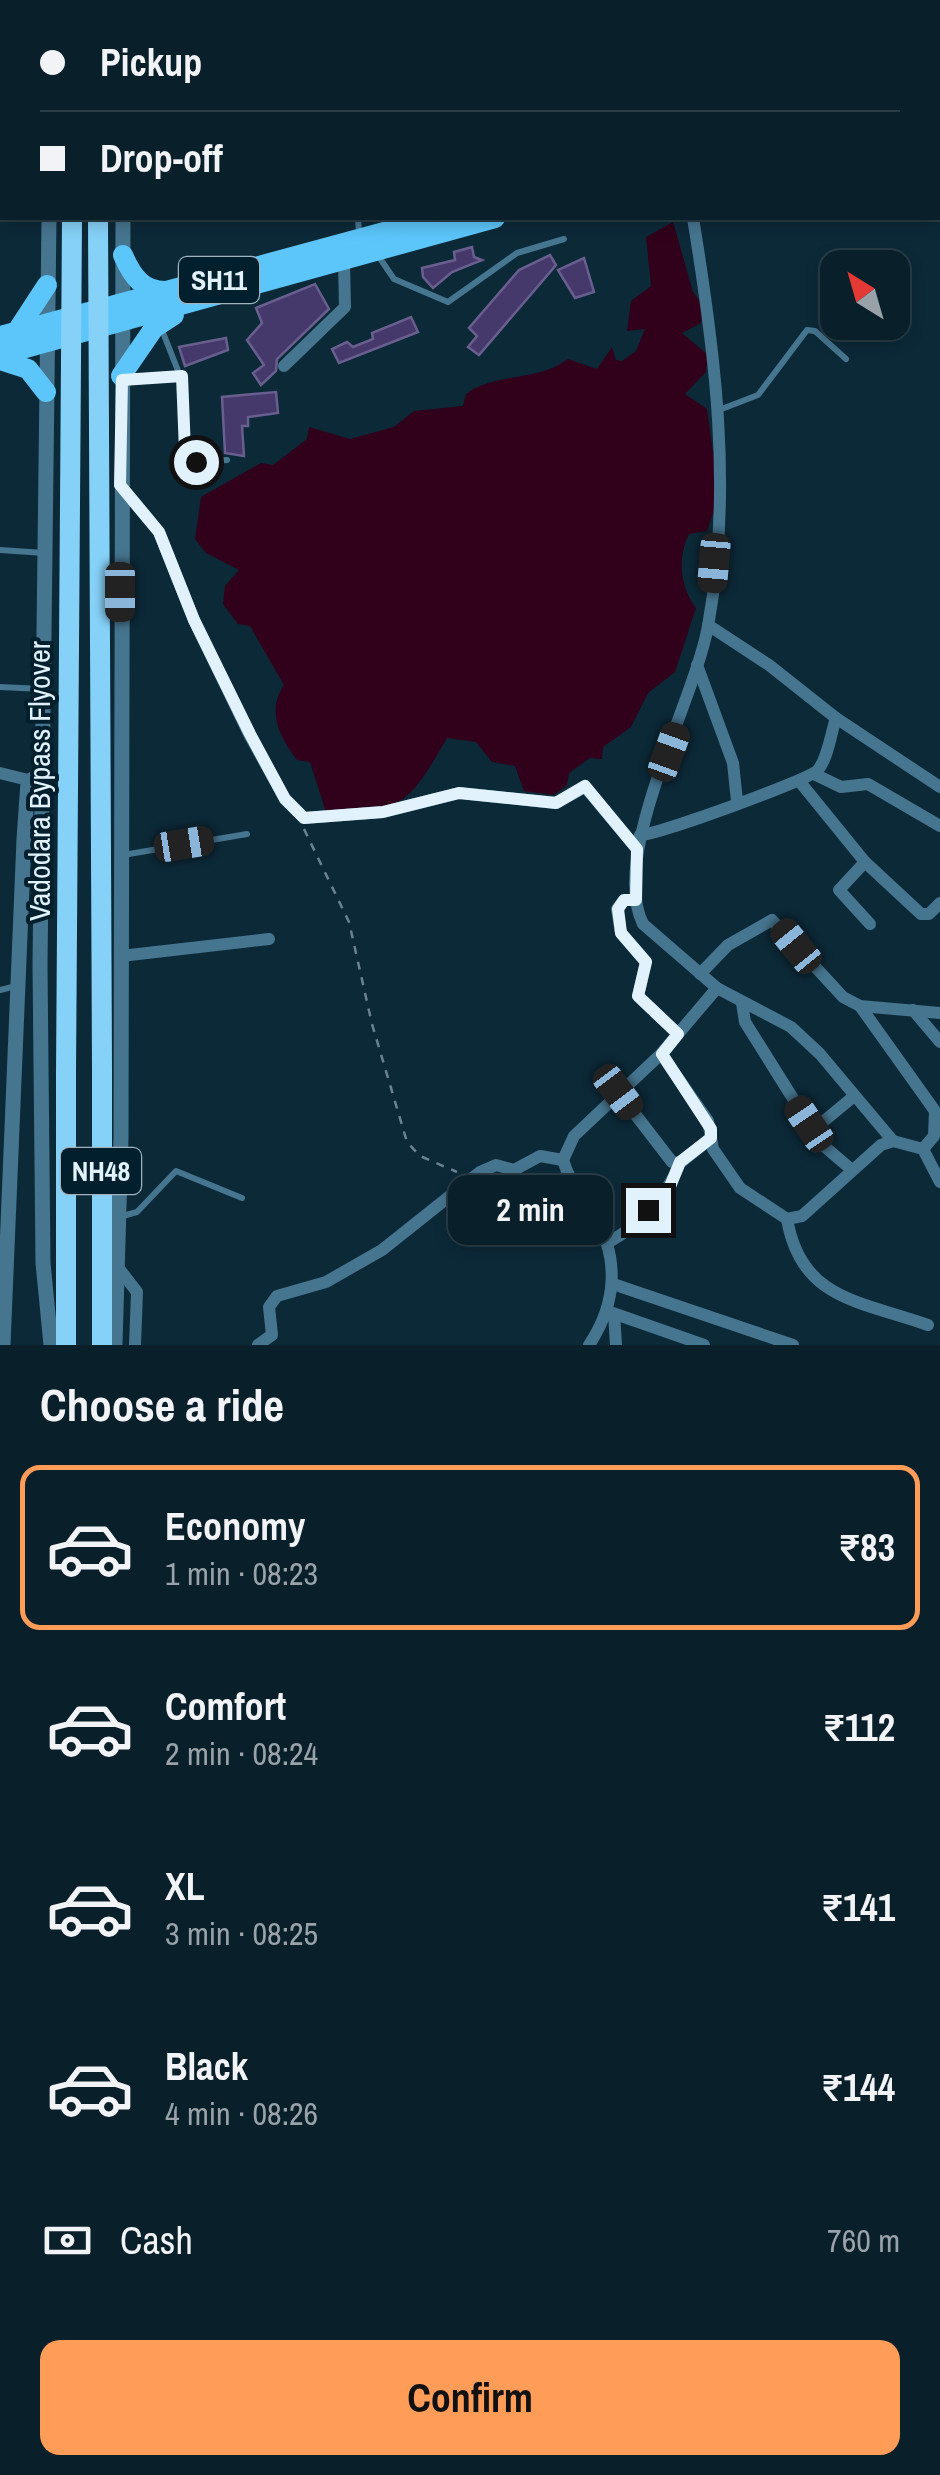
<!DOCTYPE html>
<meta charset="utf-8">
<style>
body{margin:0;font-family:"Archivo Narrow",sans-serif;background:#172c36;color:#f1f3f6;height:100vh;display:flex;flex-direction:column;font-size:38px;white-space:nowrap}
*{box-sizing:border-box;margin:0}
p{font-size:32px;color:#99a2a8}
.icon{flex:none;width:55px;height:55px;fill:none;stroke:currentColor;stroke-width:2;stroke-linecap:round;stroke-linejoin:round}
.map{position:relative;height:1345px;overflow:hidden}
.side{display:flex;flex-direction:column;background:#091f2a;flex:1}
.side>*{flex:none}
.banner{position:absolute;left:0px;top:0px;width:940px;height:220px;box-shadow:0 5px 15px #0003,0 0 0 2px #293d47;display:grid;align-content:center;height:220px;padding:0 40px;background:#091f2a}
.needle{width:65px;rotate:323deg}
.controls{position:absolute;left:820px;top:250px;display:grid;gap:20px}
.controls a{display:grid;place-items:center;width:90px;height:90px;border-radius:20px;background:#091f2a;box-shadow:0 5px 15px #0003,0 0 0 2px #293d47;font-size:50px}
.end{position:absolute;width:45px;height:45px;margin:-22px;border:12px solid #e1f2fc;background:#111;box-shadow:0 0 0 5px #111}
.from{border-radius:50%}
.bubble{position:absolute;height:70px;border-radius:20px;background:#091f2a;box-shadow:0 5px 15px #0003,0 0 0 2px #293d47;font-size:32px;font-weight:700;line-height:70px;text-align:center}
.car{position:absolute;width:30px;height:60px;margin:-30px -15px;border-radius:12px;box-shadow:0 0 8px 2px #0007;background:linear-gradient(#222 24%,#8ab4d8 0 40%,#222 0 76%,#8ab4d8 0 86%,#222 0)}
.banner b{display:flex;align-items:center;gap:35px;height:95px;font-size:38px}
.banner b+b{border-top:2px solid #293d47}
.banner i{width:25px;height:25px;background:#f1f3f6}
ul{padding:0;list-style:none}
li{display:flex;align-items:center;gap:30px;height:165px;margin:0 20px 15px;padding:0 20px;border:5px solid transparent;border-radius:20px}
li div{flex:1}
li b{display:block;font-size:38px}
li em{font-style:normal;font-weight:700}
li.current{border-color:#fe9c58}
li>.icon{width:90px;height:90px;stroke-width:1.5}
h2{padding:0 40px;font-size:45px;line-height:120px}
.pay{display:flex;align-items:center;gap:25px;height:110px;padding:0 40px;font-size:38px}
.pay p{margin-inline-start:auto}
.button{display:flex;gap:20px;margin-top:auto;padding:20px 40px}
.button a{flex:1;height:115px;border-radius:20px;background:#fe9c58;color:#111;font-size:40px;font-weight:700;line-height:115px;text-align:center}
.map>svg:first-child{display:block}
.water{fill:#31001a}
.building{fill:#45386b;stroke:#695f8e;stroke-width:2.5}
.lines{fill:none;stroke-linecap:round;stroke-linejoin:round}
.path{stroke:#6a828f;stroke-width:2.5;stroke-dasharray:8 8;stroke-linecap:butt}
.service{stroke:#46758f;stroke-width:6}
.minor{stroke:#46758f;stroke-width:12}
.tertiary{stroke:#46758f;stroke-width:15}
.primary{stroke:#5cc5fa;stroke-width:20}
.trunk{stroke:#86d1f8;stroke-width:20}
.trunk-bridge{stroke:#86d1f8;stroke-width:20}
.route{stroke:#e1f2fc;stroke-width:12}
.labels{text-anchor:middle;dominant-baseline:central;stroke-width:8;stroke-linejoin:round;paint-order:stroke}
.shield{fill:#021f2e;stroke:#9eb3be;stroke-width:2.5}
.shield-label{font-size:28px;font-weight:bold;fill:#e1f2fc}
.street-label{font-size:30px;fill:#e1f2fc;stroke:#021f2e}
</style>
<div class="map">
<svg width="940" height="1345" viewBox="0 0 940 1345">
<rect width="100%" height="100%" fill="#0c2938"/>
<path class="water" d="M673,222L693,292L703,305L701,323L682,333L708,355L706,372L685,394L707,409L719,496L707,531L689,534C677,558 680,587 696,608L675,672L648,693L631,727L603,747L602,759L590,758L569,773L567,785L554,795L524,791L515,766L492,762L476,742L447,738C409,803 404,813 326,812L310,762L297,760C280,737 266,712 284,685L250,626L238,624L223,604L225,586L239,570L206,553L195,539L201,497L261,463L273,465L307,439L309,427L350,439L394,427L414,411L463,406L466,394C496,372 538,382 568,359L597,369L612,347L616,360L622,361L636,351L645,329L627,331L631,301L651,286L646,237Z"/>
<g class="building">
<polygon points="472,247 474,257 482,260 452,272 433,288 423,277 422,268 455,260 454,252"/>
<polygon points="550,255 556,265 479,355 468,347 477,336 469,328 519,270"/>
<polygon points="584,258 594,292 575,298 558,270"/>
<polygon points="315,284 329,309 277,359 276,371 261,385 253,373 264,365 247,340 262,323 256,308"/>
<polygon points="411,317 418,332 339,363 332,349 347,342 353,347 373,339 372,333"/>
<polygon points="226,338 228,350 185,366 179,347"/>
<polygon points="276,392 278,413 248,417 248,426 242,426 244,456 225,453 222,397"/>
</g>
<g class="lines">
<polyline class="path" points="304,829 349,922 372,1024 407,1142 420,1156 457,1172"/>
<g class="service">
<polyline points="369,2 369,0"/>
<polyline points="0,79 2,76"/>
<polyline points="358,218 359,233"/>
<polyline points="377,254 394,279 448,302 517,253 564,239"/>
<polyline points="162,330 184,386 185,451 196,462 227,460"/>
<polyline points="123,380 182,377"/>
<polyline points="719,410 758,395 807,330 815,331 846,359"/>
<polyline points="0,550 44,553"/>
<polyline points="0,687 42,689"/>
<polyline points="123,855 247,834"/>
<polyline points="0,990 16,986"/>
<polyline points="119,1217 137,1212 176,1171 242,1198"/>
</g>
<g class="minor">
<polyline points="284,366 345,307 344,261"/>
<polyline points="120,485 159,532 194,620 249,734 285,799 304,818 383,812 459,793 556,803 585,787 637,849"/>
<polyline points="708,625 769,665 836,718"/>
<polyline points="697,665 733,763 737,801"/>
<polyline points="0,773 28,780"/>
<polyline points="814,774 841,787 868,784 940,826"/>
<polyline points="800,782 865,862 921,914 929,914 940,903"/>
<path d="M640,835C657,835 809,780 818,770C828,758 831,733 836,718L940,787"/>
<polyline points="865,862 839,890 870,924"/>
<polyline points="636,900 624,900 617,909 621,933 646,962 638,996 678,1034"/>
<polyline points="121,956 269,939"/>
<polyline points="700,974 728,945 772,920 843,997 860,1006 940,1013"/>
<polyline points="717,988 791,1027 820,1054 893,1141"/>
<polyline points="742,1003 745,1022 809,1124 818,1126 853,1097"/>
<polyline points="860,1006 935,1111 934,1136 923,1149"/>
<polyline points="913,1010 940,1042"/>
<polyline points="661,1054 708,1121 713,1149 740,1188 787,1219 802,1216 881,1145 893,1141 923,1149 940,1182"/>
<polyline points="618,1092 672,1162 680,1163 711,1138"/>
<polyline points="811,1135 852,1170"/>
<path d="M787,1219C801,1300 860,1301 928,1325"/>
<path d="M609,1242C641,1224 666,1197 680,1163"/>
<polyline points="117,1266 137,1292 135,1345"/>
<polyline points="613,1284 793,1345"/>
<polyline points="607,1311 704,1345"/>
<polyline points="614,1314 616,1345"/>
<polyline points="258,1345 272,1335 269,1307 277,1296 326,1282 382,1250 480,1172 496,1165 514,1170 540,1156 563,1160"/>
<path d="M589,1345C617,1303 620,1257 593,1214C582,1196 569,1181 563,1160L574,1136L661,1054L717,988L643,924C609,855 694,703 708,626C733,489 715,352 693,218"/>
</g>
<g class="tertiary">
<polyline points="47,0 47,2"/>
<polyline points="121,0 121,2"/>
<polyline points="49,218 40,965 43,1263 51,1345"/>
<polyline points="3,1345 24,839 28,782 42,773"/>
<polyline points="115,1345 121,1138 123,218"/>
</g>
<g class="primary">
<polyline points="938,136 940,136"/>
<polyline points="938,151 940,151"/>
<path d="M123,255C132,276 143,292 167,291"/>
<polyline points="17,331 47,285"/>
<polyline points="0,336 436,218"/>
<polyline points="0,355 495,218"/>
<polyline points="0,360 28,369 46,392"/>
<polyline points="121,376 154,328 174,315"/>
</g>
<g class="trunk">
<polyline points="71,0 71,2"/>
<polyline points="96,0 96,2"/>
<polyline points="102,1068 102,1345"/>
<polyline points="66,1345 66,1074"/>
</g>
<g class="trunk-bridge">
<polyline points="98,218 102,1068"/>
<polyline points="66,1074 72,218"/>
</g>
</g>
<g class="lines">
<polyline class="route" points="196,462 185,451 182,376 122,380 120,485 159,532 194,620 250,734 285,799 304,818 383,812 459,793 556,803 585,786 637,849 636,900 624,900 618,909 621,933 646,962 638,996 678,1034 662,1054 711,1129 711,1138 680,1162 669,1189 648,1210"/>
</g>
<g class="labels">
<g class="shield">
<rect x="179" y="257" width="80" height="46" rx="8"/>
<rect x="61" y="1148" width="80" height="46" rx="8"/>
</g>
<g class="shield-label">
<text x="219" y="280">SH11</text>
<text x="101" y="1171">NH48</text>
</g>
<g class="street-label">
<text transform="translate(39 781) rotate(-90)">Vadodara Bypass Flyover</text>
</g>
</g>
</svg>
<div class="controls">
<a><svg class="needle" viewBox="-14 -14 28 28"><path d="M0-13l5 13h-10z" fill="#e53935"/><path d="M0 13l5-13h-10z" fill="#99a2a8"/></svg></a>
</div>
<i class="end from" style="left:196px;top:462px"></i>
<i class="end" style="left:648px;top:1210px"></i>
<div class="bubble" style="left:448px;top:1175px;width:165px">2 min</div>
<i class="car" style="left:714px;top:563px;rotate:185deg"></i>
<i class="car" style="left:120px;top:592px;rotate:180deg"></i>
<i class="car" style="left:669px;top:752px;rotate:20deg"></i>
<i class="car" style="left:184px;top:844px;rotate:81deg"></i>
<i class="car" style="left:796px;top:946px;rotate:321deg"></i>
<i class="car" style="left:618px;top:1092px;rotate:143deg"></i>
<i class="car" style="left:809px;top:1124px;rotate:326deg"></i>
<div class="banner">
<b><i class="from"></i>Pickup</b>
<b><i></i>Drop-off</b>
</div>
</div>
<section class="side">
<h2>Choose a ride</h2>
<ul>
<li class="current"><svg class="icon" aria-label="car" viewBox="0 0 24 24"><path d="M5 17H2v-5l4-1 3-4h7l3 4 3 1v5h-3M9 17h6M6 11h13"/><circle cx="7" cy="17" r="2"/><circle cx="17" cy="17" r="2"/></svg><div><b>Economy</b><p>1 min · 08:23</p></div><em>₹83</em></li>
<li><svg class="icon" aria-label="car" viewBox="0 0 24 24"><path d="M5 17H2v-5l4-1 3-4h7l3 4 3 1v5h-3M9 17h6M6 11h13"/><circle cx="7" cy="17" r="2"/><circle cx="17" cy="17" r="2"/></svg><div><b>Comfort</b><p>2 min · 08:24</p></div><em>₹112</em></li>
<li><svg class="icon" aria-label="car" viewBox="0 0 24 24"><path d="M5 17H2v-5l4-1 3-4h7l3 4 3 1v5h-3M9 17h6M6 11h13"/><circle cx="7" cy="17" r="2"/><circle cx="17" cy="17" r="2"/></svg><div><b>XL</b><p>3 min · 08:25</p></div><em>₹141</em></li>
<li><svg class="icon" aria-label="car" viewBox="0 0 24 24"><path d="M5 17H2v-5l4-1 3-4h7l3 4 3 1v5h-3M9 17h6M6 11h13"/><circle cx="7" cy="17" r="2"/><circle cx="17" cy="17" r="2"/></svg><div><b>Black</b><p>4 min · 08:26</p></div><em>₹144</em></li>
</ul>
<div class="pay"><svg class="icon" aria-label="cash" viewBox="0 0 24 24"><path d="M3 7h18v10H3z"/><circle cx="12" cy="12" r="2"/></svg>Cash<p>760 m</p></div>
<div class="button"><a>Confirm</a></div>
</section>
